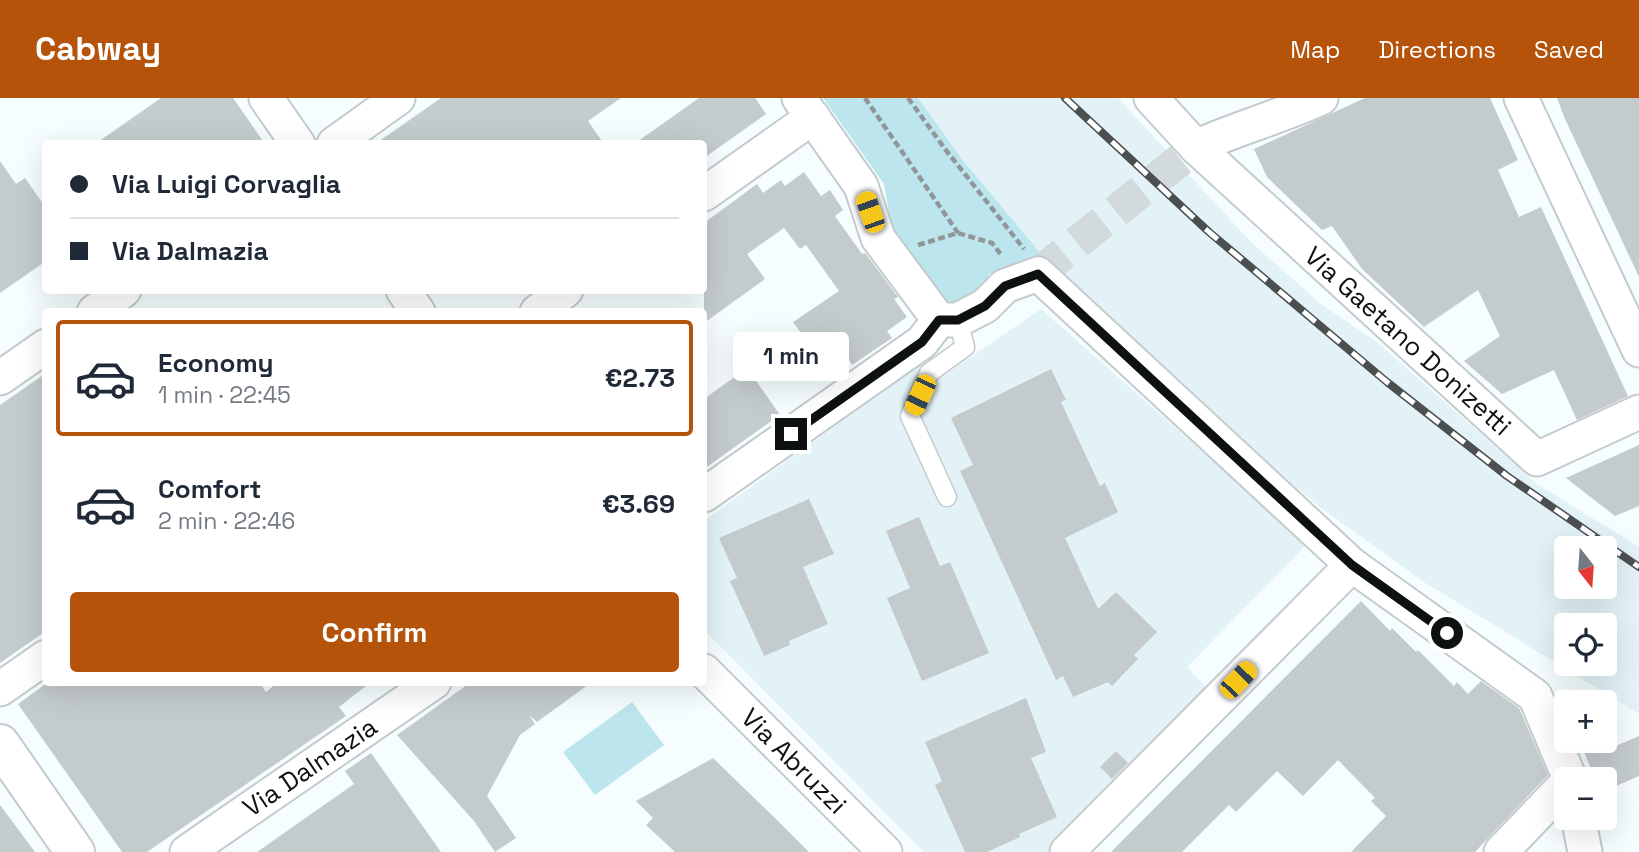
<!DOCTYPE html>
<meta charset="utf-8">
<style>
body{margin:0;font-family:"Space Grotesk",sans-serif;background:#f2f2f3;color:#1f2937;height:100vh;display:flex;flex-direction:column;font-size:26px;white-space:nowrap}
*{box-sizing:border-box;margin:0}
p{font-size:23px;color:#747a83}
.icon{flex:none;width:38px;height:38px;fill:none;stroke:currentColor;stroke-width:2;stroke-linecap:round;stroke-linejoin:round}
.map{position:relative;flex:1;overflow:hidden}
.details{position:absolute;left:42px;top:210px;width:665px;height:378px;display:flex;flex-direction:column;background:#fff;border-radius:7px;box-shadow:0 7px 28px #0002}
.details>*{flex:none}
.top-card{position:absolute;left:42px;top:42px;width:665px;height:154px;border-radius:7px;box-shadow:0 7px 28px #0002;display:grid;align-content:center;height:154px;padding:0 28px;background:#fff}
.needle{width:46px;rotate:163deg}
.buttons{position:absolute;left:1554px;top:438px;display:grid;gap:14px}
.buttons a{display:grid;place-items:center;width:63px;height:63px;border-radius:7px;background:#fff;box-shadow:0 7px 28px #0002;font-size:35px}
.end{position:absolute;width:32px;height:32px;margin:-16px;border:9px solid #0e1111;background:#fff;box-shadow:0 0 0 4px #fff}
.from{border-radius:50%}
.bubble{position:absolute;height:49px;border-radius:7px;background:#fff;box-shadow:0 7px 28px #0002;font-size:23px;font-weight:800;line-height:49px;text-align:center}
.car{position:absolute;width:21px;height:42px;margin:-21px -10px;border-radius:9px;box-shadow:0 0 5px 2px #0007;background:linear-gradient(#f5c518 24%,#345 0 40%,#f5c518 0 76%,#345 0 86%,#f5c518 0)}
.top-card b{display:flex;align-items:center;gap:24px;height:66px;font-size:26px}
.top-card b+b{border-top:2px solid #e0e1e3}
.top-card i{width:18px;height:18px;background:#1f2937}
ul{padding:12px 0 0;list-style:none}
li{display:flex;align-items:center;gap:21px;height:116px;margin:0 14px 10px;padding:0 14px;border:4px solid transparent;border-radius:7px}
li div{flex:1}
li b{display:block;font-size:26px}
li em{font-style:normal;font-weight:800}
li.current{border-color:#b45309}
li>.icon{width:63px;height:63px;stroke-width:1.5}
.button{display:flex;gap:14px;margin-top:auto;padding:14px 28px}
.button a{flex:1;height:80px;border-radius:7px;background:#b45309;color:#fff;font-size:28px;font-weight:800;line-height:80px;text-align:center}
header{display:flex;align-items:center;gap:42px;box-sizing:border-box;height:98px;padding:0 35px;background:#b45309;color:#fff}
header strong{font-size:33px}
nav{display:flex;gap:38px;margin-inline-start:auto;font-size:24px}
.map>svg:first-child{display:block}
.built{fill:#e2f2f6;fill-rule:evenodd}
.green{fill:#bce5ee}
.building{fill:#c4cbcd}
.lines{fill:none;stroke-linecap:round;stroke-linejoin:round}
.street-tunnel{stroke:#d2dadb;stroke-width:33;stroke-dasharray:33 17;stroke-linecap:butt}
.lane-casing{stroke:#c4cbcd;stroke-width:21}
.street-casing{stroke:#c4cbcd;stroke-width:37}
.secondary-casing{stroke:#c4cbcd;stroke-width:42}
.path{stroke:#919798;stroke-width:4.5;stroke-dasharray:7 3.5;stroke-linecap:butt}
.lane{stroke:#fff;stroke-width:18}
.street{stroke:#fff;stroke-width:33}
.secondary{stroke:#fff;stroke-width:38}
.rail-casing{stroke:#4b4f50;stroke-width:8}
.rail{stroke:#fff;stroke-width:5;stroke-dasharray:16;stroke-linecap:butt}
.route{stroke:#0e1111;stroke-width:9}
.labels{text-anchor:middle;dominant-baseline:central;stroke-width:7;stroke-linejoin:round;paint-order:stroke}
.street-label{font-size:26px;fill:#0e1111;stroke:#fff}
</style>
<header>
<strong>Cabway</strong>
<nav><a>Map</a><a>Directions</a><a>Saved</a></nav>
</header>
<div class="map">
<svg width="1639" height="754" viewBox="0 0 1639 754">
<rect width="100%" height="100%" fill="#f5fdff"/>
<g class="built">
<path d="M918,0H1118L1252,145L1322,207L1377,244L1537,386L1639,449V616L1424,484L1320,409L1203,311L1042,157L962,61ZM1566,450H1605V488H1566ZM1566,527H1605V565H1566Z"/>
<polygon points="1041,211 1307,446 1187,569 1212,596 1049,754 924,754 704,532 704,423 921,266 937,282"/>
</g>
<g class="green">
<path d="M823,0H918L962,61L1042,157L1023,172L1005,171L989,176C985,200 973,199 953,207L943,203L930,187L891,127L884,86Z"/>
<polygon points="632,604 664,647 595,697 563,654"/>
</g>
<g class="building">
<polygon points="161,0 233,0 265,46 95,46"/>
<polygon points="441,0 621,0 588,23 604,46 375,46"/>
<polygon points="699,0 755,0 766,16 704,60 704,46 634,46"/>
<polygon points="1365,0 1490,0 1518,62 1498,72 1519,119 1541,109 1628,298 1577,322 1554,272 1502,296 1464,263 1500,238 1478,192 1424,229 1362,171 1332,128 1322,132 1267,79 1254,51"/>
<polygon points="1557,0 1639,0 1639,179 1565,21"/>
<polygon points="0,63 16,86 25,80 46,110 46,163 0,195"/>
<polygon points="804,74 821,98 830,92 843,112 835,118 862,156 865,155 898,199 894,201 907,219 887,233 892,240 852,267 848,260 817,282 792,247 803,238 793,224 839,193 806,147 800,151 784,130 747,156 765,181 704,225 704,125 757,86 763,95 781,82 785,88"/>
<polygon points="747,270 780,317 704,371 704,301"/>
<polygon points="1051,271 1066,302 1061,304 1100,388 1105,385 1118,414 1065,440 1098,511 1116,494 1157,534 1134,557 1138,561 1112,588 1108,584 1073,599 1063,578 1056,582 960,373 973,367 951,320"/>
<polygon points="46,275 46,533 0,565 0,307"/>
<polygon points="1639,347 1639,408 1615,418 1566,380"/>
<polygon points="809,401 834,456 803,469 828,526 789,543 790,547 764,558 730,483 737,480 719,440"/>
<polygon points="919,419 940,468 950,464 989,555 922,583 887,500 910,490 886,433"/>
<polygon points="1361,503 1390,533 1392,530 1416,554 1418,552 1454,588 1457,584 1468,596 1481,583 1519,610 1548,677 1475,754 1351,754 1386,718 1371,703 1375,700 1338,662 1303,698 1277,673 1236,714 1229,707 1182,754 1111,754"/>
<polygon points="48,584 259,584 266,594 278,584 371,584 339,609 346,618 147,754 122,754 18,606"/>
<polygon points="471,584 592,584 537,624 529,617 535,626 520,637 487,698 516,740 495,754 474,723 397,637"/>
<polygon points="1026,600 1046,654 1031,660 1057,719 1019,736 1020,739 987,754 965,754 935,687 942,683 925,644"/>
<polygon points="1639,638 1639,678 1605,693 1605,681 1595,681 1581,646 1578,650 1575,642 1608,642 1611,650"/>
<polygon points="1116,653 1128,665 1112,681 1100,669"/>
<polygon points="371,655 441,754 257,754 354,686 345,673"/>
<polygon points="713,660 779,724 809,754 675,754 646,727 653,720 636,703"/>
<polygon points="0,707 35,754 0,754"/>
</g>
<g class="lines">
<polyline class="street-tunnel" points="1038,176 1196,49"/>
<g class="lane-casing">
<polyline id="lane" points="947,399 910,318 929,275 965,249 958,222"/>
</g>
<g class="street-casing">
<g id="street">
<polyline points="266,0 298,46"/>
<polyline points="799,0 861,88 878,140 939,222"/>
<polyline points="1151,0 1196,49 1537,361 1639,314"/>
<polyline points="1521,0 1639,252"/>
<polyline points="334,46 398,0"/>
<path d="M1196,49C1237,30 1280,19 1321,0"/>
<polyline points="704,96 813,19"/>
<polyline points="403,192 418,214"/>
<polyline points="94,214 124,192"/>
<polyline points="537,214 566,192"/>
<polyline points="939,222 958,222 985,208 1005,188 1038,176 1352,467 1535,598 1570,681"/>
<polyline points="0,280 46,248"/>
<polyline points="704,397 922,244 939,222"/>
<polyline points="704,573 885,754"/>
<polyline points="0,591 46,559"/>
<polyline points="1578,719 1585,754"/>
<polyline points="187,754 434,584"/>
<polyline points="1067,754 1352,467"/>
<polyline points="1501,754 1566,686"/>
</g>
</g>
<g class="secondary-casing">
<polyline id="secondary" points="0,646 75,754"/>
</g>
<g class="path">
<polyline points="865,0 958,135"/>
<polyline points="908,0 945,51 1024,151"/>
<polyline points="918,147 958,135 992,145 1002,158"/>
</g>
<use href="#lane" class="lane"/>
<use href="#street" class="street"/>
<use href="#secondary" class="secondary"/>
<g class="rail-casing">
<polyline id="rail" points="1065,0 1209,134 1387,284 1507,378 1639,469"/>
</g>
<use href="#rail" class="rail"/>
</g>
<g class="lines">
<polyline class="route" points="791,336 922,244 939,222 958,222 985,208 1005,188 1038,176 1352,467 1447,535"/>
</g>
<g class="labels">
<g class="street-label">
<text transform="translate(1408 243) rotate(42)">Via Gaetano Donizetti</text>
<text transform="translate(794 663) rotate(45)">Via Abruzzi</text>
<text transform="translate(310 669) rotate(-34)">Via Dalmazia</text>
</g>
</g>
</svg>
<div class="buttons">
<a><svg class="needle" viewBox="-14 -14 28 28"><path d="M0-13l5 13h-10z" fill="#e53935"/><path d="M0 13l5-13h-10z" fill="#747a83"/></svg></a>
<a><svg class="icon" aria-label="locate" viewBox="0 0 24 24"><circle cx="12" cy="12" r="6"/><path d="M12 2v4M12 18v4M2 12h4M18 12h4"/></svg></a>
<a>+</a>
<a>−</a>
</div>
<i class="end from" style="left:1447px;top:535px"></i>
<i class="end" style="left:791px;top:336px"></i>
<div class="bubble" style="left:733px;top:234px;width:116px">1 min</div>
<i class="car" style="left:870px;top:114px;rotate:341deg"></i>
<i class="car" style="left:920px;top:297px;rotate:205deg"></i>
<i class="car" style="left:1238px;top:582px;rotate:44deg"></i>
<div class="top-card">
<b><i class="from"></i>Via Luigi Corvaglia</b>
<b><i></i>Via Dalmazia</b>
</div>
<section class="details">
<ul>
<li class="current"><svg class="icon" aria-label="car" viewBox="0 0 24 24"><path d="M5 17H2v-5l4-1 3-4h7l3 4 3 1v5h-3M9 17h6M6 11h13"/><circle cx="7" cy="17" r="2"/><circle cx="17" cy="17" r="2"/></svg><div><b>Economy</b><p>1 min · 22:45</p></div><em>€2.73</em></li>
<li><svg class="icon" aria-label="car" viewBox="0 0 24 24"><path d="M5 17H2v-5l4-1 3-4h7l3 4 3 1v5h-3M9 17h6M6 11h13"/><circle cx="7" cy="17" r="2"/><circle cx="17" cy="17" r="2"/></svg><div><b>Comfort</b><p>2 min · 22:46</p></div><em>€3.69</em></li>
</ul>
<div class="button"><a>Confirm</a></div>
</section>
</div>
